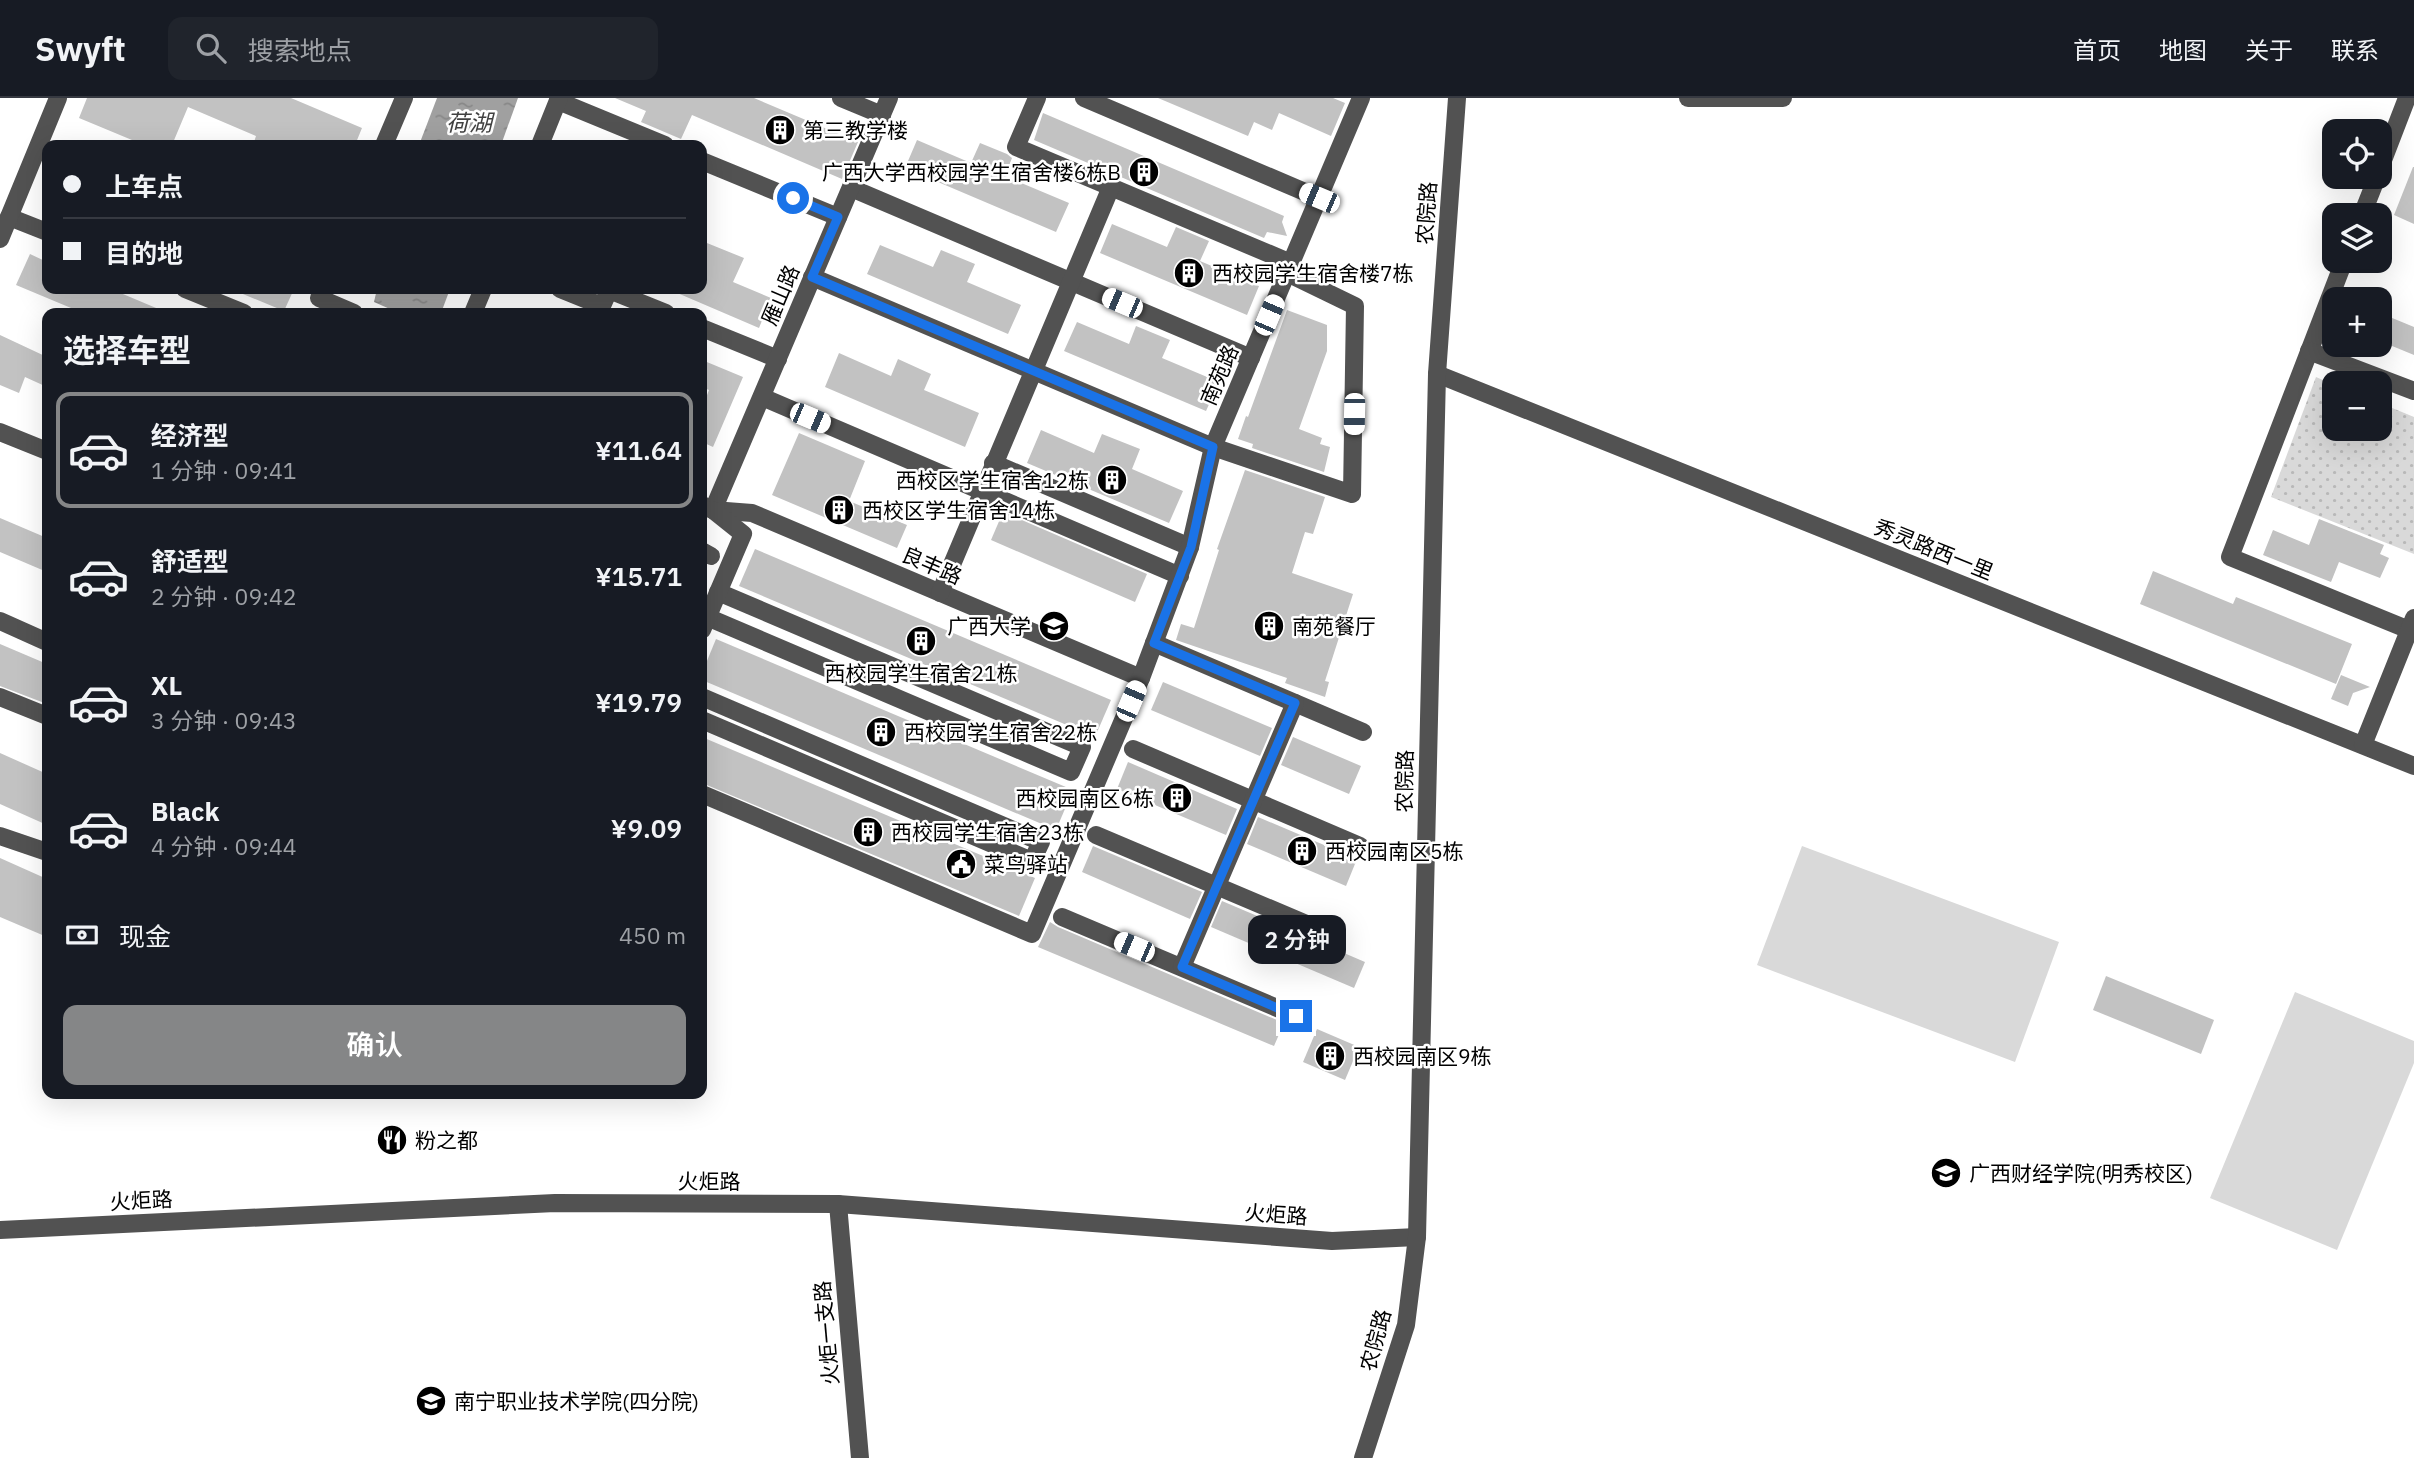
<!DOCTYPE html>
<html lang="zh">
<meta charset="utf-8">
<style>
body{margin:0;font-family:"IBM Plex Sans","Noto Sans SC",sans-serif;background:#20242c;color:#f1f3f6;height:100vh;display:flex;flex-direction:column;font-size:26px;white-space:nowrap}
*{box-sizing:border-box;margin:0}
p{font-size:23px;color:#9ea1a6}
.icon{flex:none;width:38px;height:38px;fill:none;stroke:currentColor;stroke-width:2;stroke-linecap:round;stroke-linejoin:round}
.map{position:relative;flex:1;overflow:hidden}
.details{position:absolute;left:42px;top:210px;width:665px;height:791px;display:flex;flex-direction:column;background:#171b24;border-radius:14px;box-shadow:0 7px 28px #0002}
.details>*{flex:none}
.hud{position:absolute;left:42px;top:42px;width:665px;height:154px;border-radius:14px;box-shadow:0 7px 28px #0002;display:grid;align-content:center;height:154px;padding:0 21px;background:#171b24}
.tools{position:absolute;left:2322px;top:21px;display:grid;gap:14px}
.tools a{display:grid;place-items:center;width:70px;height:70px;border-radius:14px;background:#171b24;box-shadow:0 7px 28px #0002;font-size:35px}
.end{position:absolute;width:32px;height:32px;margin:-16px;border:9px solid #1a73e8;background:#fff;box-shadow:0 0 0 4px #fff}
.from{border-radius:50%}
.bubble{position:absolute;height:49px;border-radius:14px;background:#171b24;box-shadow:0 7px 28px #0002;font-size:23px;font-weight:600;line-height:49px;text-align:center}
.car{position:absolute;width:21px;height:42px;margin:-21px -10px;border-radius:9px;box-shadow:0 0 5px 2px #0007;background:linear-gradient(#fff 24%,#345 0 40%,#fff 0 76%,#345 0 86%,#fff 0)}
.hud b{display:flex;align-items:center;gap:24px;height:66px;font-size:26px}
.hud b+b{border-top:2px solid #363941}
.hud i{width:18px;height:18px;background:#f1f3f6}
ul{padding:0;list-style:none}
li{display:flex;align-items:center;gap:21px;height:116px;margin:0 14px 10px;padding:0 7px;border:4px solid transparent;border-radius:14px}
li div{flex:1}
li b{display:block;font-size:26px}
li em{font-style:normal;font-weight:600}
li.active{border-color:#858687}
li>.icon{width:63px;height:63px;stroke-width:1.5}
h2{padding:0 21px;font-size:32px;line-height:84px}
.pay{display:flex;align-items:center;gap:18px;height:77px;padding:0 21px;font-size:26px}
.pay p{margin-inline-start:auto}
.button{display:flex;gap:14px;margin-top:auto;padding:14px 21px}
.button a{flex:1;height:80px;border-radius:14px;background:#858687;color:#fff;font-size:28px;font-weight:600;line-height:80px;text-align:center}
header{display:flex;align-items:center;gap:42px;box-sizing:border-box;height:98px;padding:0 35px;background:#171b24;border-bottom:2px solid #363941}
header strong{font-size:33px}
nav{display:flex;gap:38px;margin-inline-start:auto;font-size:24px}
.search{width:490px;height:63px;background:#20242c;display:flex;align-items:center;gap:18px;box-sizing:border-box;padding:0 24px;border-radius:14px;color:#9ea1a6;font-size:26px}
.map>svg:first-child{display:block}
.grass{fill:url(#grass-dots)}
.pitch{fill:#d9d9d9}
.water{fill:url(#water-ripples)}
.building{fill:#c2c2c2}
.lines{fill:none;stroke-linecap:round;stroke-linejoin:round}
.minor{stroke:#525252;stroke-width:18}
.route{stroke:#1a73e8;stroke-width:9}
.labels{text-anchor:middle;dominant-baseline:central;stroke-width:5;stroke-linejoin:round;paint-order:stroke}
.poi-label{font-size:21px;fill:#000;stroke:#fff;text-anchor:start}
.street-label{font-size:21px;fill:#000;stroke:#fff}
.water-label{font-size:23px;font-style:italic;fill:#414141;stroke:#fff}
</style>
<header>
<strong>Swyft</strong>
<div class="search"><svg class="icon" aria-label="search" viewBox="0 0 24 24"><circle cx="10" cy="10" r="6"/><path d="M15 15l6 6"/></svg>搜索地点</div>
<nav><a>首页</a><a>地图</a><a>关于</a><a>联系</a></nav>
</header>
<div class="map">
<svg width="2414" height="1360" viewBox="0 0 2414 1360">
<defs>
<pattern id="grass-dots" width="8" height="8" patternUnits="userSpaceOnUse" patternTransform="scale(1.75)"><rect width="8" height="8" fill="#d9d9d9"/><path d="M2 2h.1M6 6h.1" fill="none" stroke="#b8b8b8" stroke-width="1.8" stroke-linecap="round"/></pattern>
<pattern id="water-ripples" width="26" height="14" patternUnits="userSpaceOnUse" patternTransform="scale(1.75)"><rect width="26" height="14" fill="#a0a0a0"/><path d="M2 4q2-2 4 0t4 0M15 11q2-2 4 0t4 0" fill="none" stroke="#888"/></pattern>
</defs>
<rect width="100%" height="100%" fill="#fff"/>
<polygon class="grass" points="2316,279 2334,287 2334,331 2380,331 2380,305 2414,319 2414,456 2271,399"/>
<g class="pitch">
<polygon points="1802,748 2059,844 2015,964 1757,867"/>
<polygon points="2295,894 2414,943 2414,965 2337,1152 2210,1100"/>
</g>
<g class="water">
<polygon points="437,0 518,0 501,47 419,47"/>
<polygon points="377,191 450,191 441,215 399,215 374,204"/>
</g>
<g class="building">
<polygon points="87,0 291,0 362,30 355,47 253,47 256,38 188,9 172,47 144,47 79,20"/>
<polygon points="615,0 754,0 858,44 842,81 692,17 681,41 641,24 646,13"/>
<polygon points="1158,0 1333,0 1345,5 1331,38 1279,15 1272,32 1254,24 1248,38"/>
<polygon points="1043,15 1284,118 1282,124 1287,138 1267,134 1264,140 1034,42"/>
<polygon points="917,42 971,65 980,45 1007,56 1012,60 1005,78 1069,105 1056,134 905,70"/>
<polygon points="2413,69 2414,69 2414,126 2394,117"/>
<polygon points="1112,126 1167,149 1176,129 1209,143 1200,163 1259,188 1247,217 1100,155"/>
<polygon points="702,143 744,160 733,184 771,200 759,230 668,191 702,191"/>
<polygon points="880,147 933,169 941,152 975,166 967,184 1021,207 1008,236 867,176"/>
<polygon points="30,156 47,164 47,191 111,191 168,215 83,215 16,187"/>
<polygon points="231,191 294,191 284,213"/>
<polygon points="1287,212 1327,227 1327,253 1299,331 1322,340 1320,346 1330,349 1324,374 1252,350 1253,346 1238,341 1246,318 1248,319"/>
<polygon points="2380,215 2414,229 2414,257 2380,243"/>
<polygon points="1077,224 1129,246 1136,228 1170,242 1162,260 1219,284 1206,313 1064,253"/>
<polygon points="0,237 47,259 47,289 25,279 19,295 0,287"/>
<polygon points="839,255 891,278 898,261 931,276 924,292 979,315 965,349 825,289"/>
<polygon points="702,262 743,279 713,349 702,344 702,310 709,292 702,289"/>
<polygon points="1041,332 1094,355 1102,336 1140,351 1132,371 1183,393 1169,425 1027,365"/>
<polygon points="799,335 865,363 849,403 907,427 897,450 772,397"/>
<polygon points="1245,372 1325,399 1313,436 1305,434 1292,475 1353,496 1325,583 1329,584 1325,599 1285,585 1287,580 1176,542 1181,526 1194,530 1219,452 1217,451"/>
<polygon points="1003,414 1147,476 1135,504 991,442"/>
<polygon points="0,420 47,440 47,474 0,454"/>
<polygon points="2319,421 2384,447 2380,456 2389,460 2380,480 2339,464 2331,484 2263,457 2273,432 2309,447"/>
<polygon points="755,451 1111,602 1095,639 739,488"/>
<polygon points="2153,473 2233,506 2236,499 2352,546 2336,586 2140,506"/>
<polygon points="716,541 1073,692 1056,732 702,582 702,575"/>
<polygon points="0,546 47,566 47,606 0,588"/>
<polygon points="2341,577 2370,589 2353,595 2348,608 2331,601"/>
<polygon points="1163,584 1272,630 1260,658 1151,612"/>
<polygon points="702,639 1035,780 1019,818 702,685"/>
<polygon points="1293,639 1361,668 1349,696 1281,667"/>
<polygon points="0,655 47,676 47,727 0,706"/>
<polygon points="1128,664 1237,711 1226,737 1117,691"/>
<polygon points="1258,719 1357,761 1346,788 1247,746"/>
<polygon points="1093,748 1202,794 1190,821 1082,774"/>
<polygon points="0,760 47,781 47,839 0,819"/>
<polygon points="1222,803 1365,864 1354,890 1211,829"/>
<polygon points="1050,824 1058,829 1284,925 1274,948 1038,849"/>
<polygon points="2106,878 2214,922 2201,956 2093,912"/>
<polygon points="1317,931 1359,949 1345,982 1303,964"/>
</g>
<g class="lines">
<g class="minor">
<polyline points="841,0 882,17"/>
<polyline points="1037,0 1016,49 1291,165"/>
<polyline points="1084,0 1319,100"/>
<polyline points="1688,0 1783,0"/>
<polyline points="558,3 665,47"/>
<polyline points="384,47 404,0"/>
<polyline points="540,47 559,0"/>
<polyline points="702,63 838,119"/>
<polyline points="2380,70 2407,0"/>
<polyline points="851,90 1251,260"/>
<polyline points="2362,117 2377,79"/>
<polyline points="9,119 47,134"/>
<polyline points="0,141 58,0"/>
<polyline points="2344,163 2230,459 2414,534"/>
<polyline points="812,179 1213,349 1352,396 1355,208 1287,175"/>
<polyline points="185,191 244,215"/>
<polyline points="560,191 602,208 609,192 666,215"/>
<polyline points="319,200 354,215"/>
<polyline points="473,215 483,191"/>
<polyline points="702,230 778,261"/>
<polyline points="2309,253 2414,293"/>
<polyline points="1437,276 2414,668"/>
<polyline points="762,299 1180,478"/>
<polyline points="0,334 47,353"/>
<polyline points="993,365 1190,449"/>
<polyline points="702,407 713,412 752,415 1141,580"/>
<polyline points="713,412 889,0"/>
<polyline points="702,453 711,458"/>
<polyline points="940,495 1111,89"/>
<polyline points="707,519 1071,674 1082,649 718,494"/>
<polyline points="0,523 47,544"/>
<polyline points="702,532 743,436 713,412"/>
<polyline points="1154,545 1363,634"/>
<polyline points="0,599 47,618"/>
<polyline points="702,599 1041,744 1032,763 702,622"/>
<polyline points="2363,647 2414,520"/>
<polyline points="1133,651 1360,748"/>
<polyline points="702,696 1032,836 1141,580 1190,449 1213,349 1361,0"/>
<polyline points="1096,737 1330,836"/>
<polyline points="0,738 47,754"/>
<polyline points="1062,819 1296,918"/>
<polyline points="1182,869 1295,605"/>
<polyline points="838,1106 860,1360"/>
<polyline points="0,1132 555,1105 838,1106 1332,1143 1417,1139"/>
<polyline points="1363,1360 1406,1227 1417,1139 1437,276 1457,0"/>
</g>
</g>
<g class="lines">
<polyline class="route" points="793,100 838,119 812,179 1213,349 1191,449 1154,545 1295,605 1182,869 1296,918"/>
</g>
<defs>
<g id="building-disc" transform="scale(1.575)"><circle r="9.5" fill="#000" stroke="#fff"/><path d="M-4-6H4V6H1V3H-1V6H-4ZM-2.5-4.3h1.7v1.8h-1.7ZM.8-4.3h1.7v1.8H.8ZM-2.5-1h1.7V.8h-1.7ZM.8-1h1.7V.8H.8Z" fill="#fff"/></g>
<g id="university-disc" transform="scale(1.575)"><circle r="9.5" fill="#000" stroke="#fff"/><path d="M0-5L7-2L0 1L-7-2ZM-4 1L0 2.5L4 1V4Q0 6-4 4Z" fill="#fff"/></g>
<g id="civic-disc" transform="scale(1.575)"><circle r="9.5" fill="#000" stroke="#fff"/><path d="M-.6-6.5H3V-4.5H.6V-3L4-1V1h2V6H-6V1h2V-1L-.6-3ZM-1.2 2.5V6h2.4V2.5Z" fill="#fff"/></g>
<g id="restaurant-disc" transform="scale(1.575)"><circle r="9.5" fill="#000" stroke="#fff"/><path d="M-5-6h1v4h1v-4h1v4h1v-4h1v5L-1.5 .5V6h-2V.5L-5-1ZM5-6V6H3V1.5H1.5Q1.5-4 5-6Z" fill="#fff"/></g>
</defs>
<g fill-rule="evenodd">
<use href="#building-disc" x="780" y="32"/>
<use href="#building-disc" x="1144" y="74"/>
<use href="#building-disc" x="1189" y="175"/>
<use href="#building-disc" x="1112" y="382"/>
<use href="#building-disc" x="839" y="412"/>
<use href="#university-disc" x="1054" y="528"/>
<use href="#building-disc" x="1269" y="528"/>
<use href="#building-disc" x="921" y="543"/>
<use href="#building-disc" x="881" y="634"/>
<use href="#building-disc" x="1177" y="700"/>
<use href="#building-disc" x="868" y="734"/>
<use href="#building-disc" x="1302" y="753"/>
<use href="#civic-disc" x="961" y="766"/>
<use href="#building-disc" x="1330" y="958"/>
<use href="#restaurant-disc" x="392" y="1042"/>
<use href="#university-disc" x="1946" y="1075"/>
<use href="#university-disc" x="431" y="1303"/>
</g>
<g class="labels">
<g class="poi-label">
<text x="803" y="32">第三教学楼</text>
<text x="1121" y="74" text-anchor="end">广西大学西校园学生宿舍楼6栋B</text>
<text x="1212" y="175">西校园学生宿舍楼7栋</text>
<text x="1089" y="382" text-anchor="end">西校区学生宿舍12栋</text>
<text x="862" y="412">西校区学生宿舍14栋</text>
<text x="1031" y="528" text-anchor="end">广西大学</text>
<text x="1292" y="528">南苑餐厅</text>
<text x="921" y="575" text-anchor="middle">西校园学生宿舍21栋</text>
<text x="904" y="634">西校园学生宿舍22栋</text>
<text x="1154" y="700" text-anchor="end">西校园南区6栋</text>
<text x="891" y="734">西校园学生宿舍23栋</text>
<text x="1325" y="753">西校园南区5栋</text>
<text x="984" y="766">菜鸟驿站</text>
<text x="1353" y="958">西校园南区9栋</text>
<text x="415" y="1042">粉之都</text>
<text x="1969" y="1075">广西财经学院(明秀校区)</text>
<text x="454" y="1303">南宁职业技术学院(四分院)</text>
</g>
<g class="street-label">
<text transform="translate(1426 115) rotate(-86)">农院路</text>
<text transform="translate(780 197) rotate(-67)">雁山路</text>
<text transform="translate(1219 277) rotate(-67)">南苑路</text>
<text transform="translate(1934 451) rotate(22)">秀灵路西一里</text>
<text transform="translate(932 467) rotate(23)">良丰路</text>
<text transform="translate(1404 683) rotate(-89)">农院路</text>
<text x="709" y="1083">火炬路</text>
<text transform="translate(141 1102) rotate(-3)">火炬路</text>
<text transform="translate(1276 1116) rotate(4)">火炬路</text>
<text transform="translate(826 1235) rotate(-95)">火炬一支路</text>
<text transform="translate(1375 1242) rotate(-75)">农院路</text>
</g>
<g class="water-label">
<text x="469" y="24">荷湖</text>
</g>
</g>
</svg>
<div class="tools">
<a><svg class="icon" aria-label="locate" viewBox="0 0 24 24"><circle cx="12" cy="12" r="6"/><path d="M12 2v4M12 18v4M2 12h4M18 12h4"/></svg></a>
<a><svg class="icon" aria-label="layers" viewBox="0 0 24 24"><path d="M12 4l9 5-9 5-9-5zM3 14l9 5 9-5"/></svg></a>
<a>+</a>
<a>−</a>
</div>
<i class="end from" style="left:793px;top:100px"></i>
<i class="end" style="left:1296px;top:918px"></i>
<div class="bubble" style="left:1248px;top:817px;width:98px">2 分钟</div>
<i class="car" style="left:1319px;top:100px;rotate:293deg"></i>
<i class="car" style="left:1122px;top:205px;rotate:293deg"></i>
<i class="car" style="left:1269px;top:217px;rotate:23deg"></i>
<i class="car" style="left:1354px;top:316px;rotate:181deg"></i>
<i class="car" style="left:810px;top:320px;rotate:113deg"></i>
<i class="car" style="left:1131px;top:603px;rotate:23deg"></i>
<i class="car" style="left:1134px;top:849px;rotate:293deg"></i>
<div class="hud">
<b><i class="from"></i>上车点</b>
<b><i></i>目的地</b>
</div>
<section class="details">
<h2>选择车型</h2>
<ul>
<li class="active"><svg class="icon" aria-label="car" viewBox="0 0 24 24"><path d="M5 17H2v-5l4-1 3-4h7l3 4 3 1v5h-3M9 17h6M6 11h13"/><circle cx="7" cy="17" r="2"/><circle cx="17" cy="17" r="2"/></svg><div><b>经济型</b><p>1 分钟 · 09:41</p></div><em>¥11.64</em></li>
<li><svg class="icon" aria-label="car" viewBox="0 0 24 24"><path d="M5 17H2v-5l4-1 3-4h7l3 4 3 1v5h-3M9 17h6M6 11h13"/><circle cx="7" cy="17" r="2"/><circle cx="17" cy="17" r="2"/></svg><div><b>舒适型</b><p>2 分钟 · 09:42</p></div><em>¥15.71</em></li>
<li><svg class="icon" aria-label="car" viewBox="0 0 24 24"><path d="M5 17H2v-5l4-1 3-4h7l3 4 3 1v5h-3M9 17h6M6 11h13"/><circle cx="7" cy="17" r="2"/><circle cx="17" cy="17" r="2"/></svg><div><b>XL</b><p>3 分钟 · 09:43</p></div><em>¥19.79</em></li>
<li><svg class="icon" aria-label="car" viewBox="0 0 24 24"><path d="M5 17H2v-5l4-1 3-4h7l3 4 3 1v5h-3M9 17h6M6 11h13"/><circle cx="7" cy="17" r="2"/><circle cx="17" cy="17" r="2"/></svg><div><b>Black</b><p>4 分钟 · 09:44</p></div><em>¥9.09</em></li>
</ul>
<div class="pay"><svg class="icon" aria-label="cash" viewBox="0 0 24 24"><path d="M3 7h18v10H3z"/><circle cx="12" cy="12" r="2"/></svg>现金<p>450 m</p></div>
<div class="button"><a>确认</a></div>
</section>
</div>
